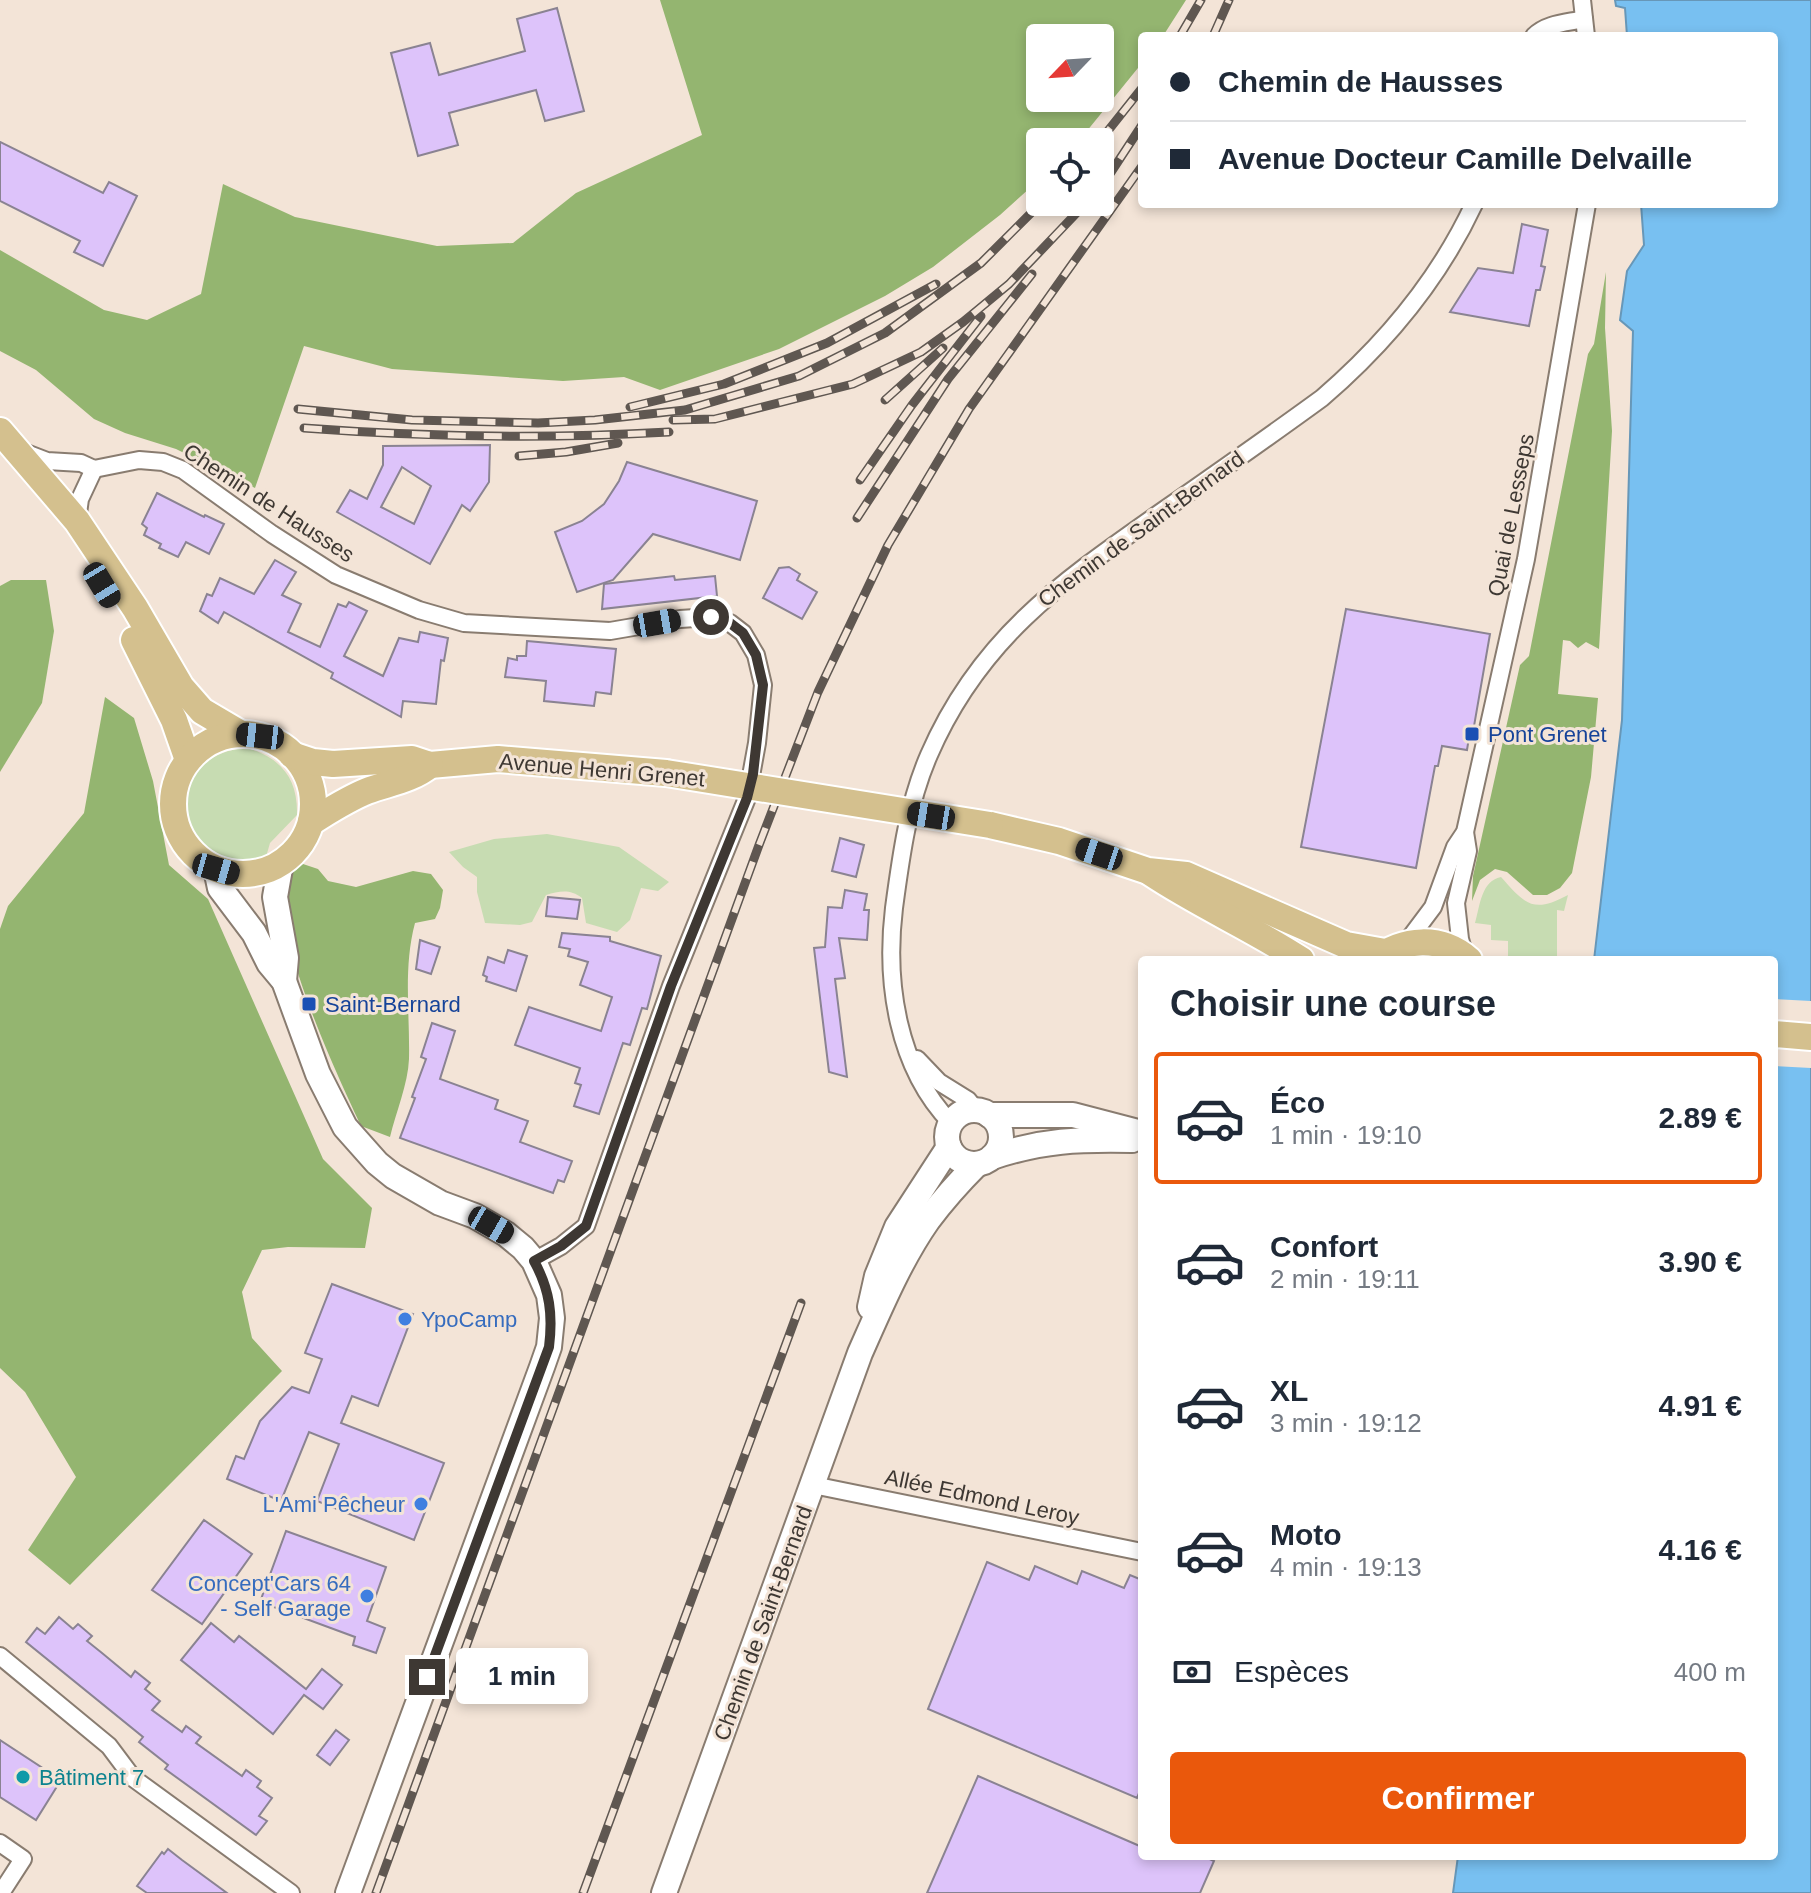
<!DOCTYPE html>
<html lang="fr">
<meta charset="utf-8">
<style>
body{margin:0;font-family:Arial,sans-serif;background:#f2f2f3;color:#1f2937;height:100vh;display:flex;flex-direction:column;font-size:30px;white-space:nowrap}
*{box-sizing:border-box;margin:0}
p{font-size:26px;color:#747a83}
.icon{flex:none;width:44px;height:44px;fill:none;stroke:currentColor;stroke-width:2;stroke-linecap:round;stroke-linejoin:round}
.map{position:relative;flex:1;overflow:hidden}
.side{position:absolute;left:1138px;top:956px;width:640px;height:904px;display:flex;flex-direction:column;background:#fff;border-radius:8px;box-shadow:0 4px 12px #0003}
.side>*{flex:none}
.hud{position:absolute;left:1138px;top:32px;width:640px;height:176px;border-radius:8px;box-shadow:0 4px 12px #0003;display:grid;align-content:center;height:176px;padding:0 32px;background:#fff}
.needle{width:52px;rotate:245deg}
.controls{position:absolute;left:1026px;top:24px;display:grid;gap:16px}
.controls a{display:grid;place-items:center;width:88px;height:88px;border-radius:8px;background:#fff;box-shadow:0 4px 12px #0003;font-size:40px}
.end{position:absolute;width:36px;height:36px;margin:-18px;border:10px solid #3e3833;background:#fff;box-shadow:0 0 0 4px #fff}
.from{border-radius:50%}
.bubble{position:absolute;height:56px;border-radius:8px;background:#fff;box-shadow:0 4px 12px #0003;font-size:26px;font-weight:800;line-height:56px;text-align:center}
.car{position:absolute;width:24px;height:48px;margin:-24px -12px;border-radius:10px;box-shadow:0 0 6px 2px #0007;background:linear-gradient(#222 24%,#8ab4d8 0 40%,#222 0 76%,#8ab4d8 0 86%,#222 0)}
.hud b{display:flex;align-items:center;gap:28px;height:76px;font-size:30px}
.hud b+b{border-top:2px solid #e0e1e3}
.hud i{width:20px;height:20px;background:#1f2937}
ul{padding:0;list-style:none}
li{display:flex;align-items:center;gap:24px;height:132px;margin:0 16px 12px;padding:0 16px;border:4px solid transparent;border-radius:8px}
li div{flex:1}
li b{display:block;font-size:30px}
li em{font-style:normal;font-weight:800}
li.selected{border-color:#ea580c}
li>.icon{width:72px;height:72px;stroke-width:1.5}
h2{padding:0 32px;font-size:36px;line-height:96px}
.pay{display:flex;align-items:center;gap:20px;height:88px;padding:0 32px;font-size:30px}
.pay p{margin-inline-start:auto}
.primary-button{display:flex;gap:16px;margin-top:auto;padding:16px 32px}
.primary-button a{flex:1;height:92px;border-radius:8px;background:#ea580c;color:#fff;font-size:32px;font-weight:800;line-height:92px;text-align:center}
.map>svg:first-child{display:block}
.green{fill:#c7dcb2}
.forest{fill:#94b570;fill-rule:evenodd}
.water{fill:#78c0f1;stroke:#6797b8;stroke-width:2}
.pier{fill:#f3e4d7}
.building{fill:#ddc3fa;stroke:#8a8392;stroke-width:2;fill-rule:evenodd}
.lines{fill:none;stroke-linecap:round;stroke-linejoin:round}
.street-casing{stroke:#897c70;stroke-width:20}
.secondary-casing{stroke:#897c70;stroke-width:28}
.primary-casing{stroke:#fff;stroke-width:30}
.street{stroke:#fff;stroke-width:16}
.secondary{stroke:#fff;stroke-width:24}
.primary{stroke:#d4c08e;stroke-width:26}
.rail-casing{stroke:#5f5751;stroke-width:9}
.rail{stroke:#f3e4d7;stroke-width:6;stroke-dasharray:18;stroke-linecap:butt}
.primary-bridge-casing{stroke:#fff;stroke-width:30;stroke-linecap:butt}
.primary-bridge{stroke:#d4c08e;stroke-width:26}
.route{stroke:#3e3833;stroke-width:10}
.transit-dot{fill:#1a4fb4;stroke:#f3e4d7;stroke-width:3}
.shop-dot{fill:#3f7fe0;stroke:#f3e4d7;stroke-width:3}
.culture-dot{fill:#0f9aa8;stroke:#f3e4d7;stroke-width:3}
.labels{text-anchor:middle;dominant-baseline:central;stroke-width:6;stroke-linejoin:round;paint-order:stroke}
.street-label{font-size:22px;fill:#3e3833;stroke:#f3e4d7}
.transit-label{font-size:22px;fill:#164399;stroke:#f3e4d7;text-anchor:start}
.shop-label{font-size:22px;fill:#366cbe;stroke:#f3e4d7;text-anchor:end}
.culture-label{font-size:22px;fill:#0d838f;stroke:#f3e4d7;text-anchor:start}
</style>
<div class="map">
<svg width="1811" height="1893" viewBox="0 0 1811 1893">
<rect width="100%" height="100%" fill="#f3e4d7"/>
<g class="green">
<path d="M248,748C282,759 298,779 297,815L270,843L266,857C258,859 250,862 242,862C169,861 162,752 248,748Z"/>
<path d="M547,834L619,847L669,882L658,891L641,888L630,920L617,932L586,923L582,898C570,889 560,891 546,895L532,922L520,925L485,923L477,892V877L463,867L449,852L494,839Z"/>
<path d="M1501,877C1525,904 1533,914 1568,895L1564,911L1557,910V960L1508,957V941L1491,940V925L1475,923C1480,906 1481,881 1501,877Z"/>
</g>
<g class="forest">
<path d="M660,0H1186L1163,36H1142V63L1078,142H1040V179L1000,215L933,267L885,296L779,349L660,390L624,377L563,381L392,369L304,346L255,488L176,449L125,433L94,419L36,370L0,351V250L104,310L147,320L201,294L223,184L295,217L437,246L513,243L576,193L702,135ZM1100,38V98H1040V38Z"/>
<polygon points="1606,272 1605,328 1612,431 1599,649 1586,642 1578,648 1570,641 1563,640 1558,694 1598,698 1591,777 1572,873 1560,888 1547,895 1533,895 1507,872 1495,869 1480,880 1472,901 1473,876 1520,665 1529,656 1588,354 1594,344"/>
<polygon points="11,580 46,580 54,631 42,703 0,772 0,586"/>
<polygon points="105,697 134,718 153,781 169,865 208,899 323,1159 372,1208 365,1248 288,1247 262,1250 242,1292 252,1338 282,1371 70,1585 28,1550 76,1477 25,1392 0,1368 0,929 8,906 84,813"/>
<path d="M300,863L318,869L328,881L356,887L413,871L431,874L443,890L440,908L435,919L415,923C403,968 410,1014 409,1059C408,1084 396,1112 390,1137L361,1126C339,1078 261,917 290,871C292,867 296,865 300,863Z"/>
</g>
<polygon class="water" points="1615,0 1811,0 1811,1893 1453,1893 1458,1856 1774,1856 1774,960 1594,960 1622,720 1633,331 1620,320 1627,271 1644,245 1641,204 1774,204 1774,36 1627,36 1625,8 1616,6"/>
<polygon class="pier" points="1774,999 1811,1001 1811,1068 1774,1066"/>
<g class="building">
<polygon points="557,8 584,111 545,121 536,90 449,113 458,145 418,156 391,53 430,43 439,75 525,51 517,19"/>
<polygon points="0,142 103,193 109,182 137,196 103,266 74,252 80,241 0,201"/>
<polygon points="1522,224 1548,230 1541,266 1545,267 1540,290 1536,290 1529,326 1450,312 1478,268 1513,273"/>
<path d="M490,445L489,482L470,511L462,505L430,564L337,512L350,490L367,499L383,465V446ZM402,467L431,486L414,524L381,507Z"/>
<polygon points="627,462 757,501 740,560 653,534 613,580 577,592 555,532 582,521 604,504 619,481"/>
<polygon points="157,493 204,517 205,515 224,524 209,554 186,542 178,557 159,548 161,544 144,535 147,528 142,524"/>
<polygon points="275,560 296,572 282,595 301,604 288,632 320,647 338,604 346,607 349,602 367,611 344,656 383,676 399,638 418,642 420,632 448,638 444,661 441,660 436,704 403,701 401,717 331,678 333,673 224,612 218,623 200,611 207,594 212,596 220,578 254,594"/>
<polygon points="789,567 800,574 797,580 817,592 802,619 763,598 779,568"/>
<polygon points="674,576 675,580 715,576 717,596 602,609 604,584"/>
<polygon points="1346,609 1490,634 1473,732 1470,731 1467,750 1442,746 1438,766 1435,766 1416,868 1301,847"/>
<polygon points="527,641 616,649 611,694 596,692 594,706 544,701 546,681 505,677 508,658 517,660 517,656 526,656"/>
<polygon points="840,838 864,845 856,877 832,871"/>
<polygon points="845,890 867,894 864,910 869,910 867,940 839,938 845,978 835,979 847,1077 829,1072 814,948 825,947 828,907 842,908"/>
<polygon points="548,897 580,900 577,919 546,916"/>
<polygon points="562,933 610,937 610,941 661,956 647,1009 642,1008 630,1045 623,1043 599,1114 574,1106 581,1085 575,1083 580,1068 515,1045 529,1007 601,1031 612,997 580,985 588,962 568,956 570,949 559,947"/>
<polygon points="420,940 440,947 431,974 416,969"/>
<polygon points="508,950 527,956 516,991 486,981 487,977 483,975 488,957 504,963"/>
<polygon points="432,1023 455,1031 440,1079 498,1100 495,1109 528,1121 520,1142 572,1161 564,1182 558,1180 553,1193 400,1138 415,1098 412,1097 426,1059 421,1057"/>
<polygon points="332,1284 413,1314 378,1406 352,1396 341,1423 444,1463 414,1540 317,1501 339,1444 309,1432 281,1501 227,1479 236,1456 244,1459 260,1421 292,1387 309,1393 322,1359 305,1353"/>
<polygon points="204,1520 252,1554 202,1624 152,1590"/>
<polygon points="286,1531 386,1567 367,1621 385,1628 376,1653 353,1645 355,1637 260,1602"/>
<polygon points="987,1562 1029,1580 1035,1566 1077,1584 1082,1571 1124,1588 1130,1575 1142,1580 1142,1786 1137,1798 928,1709"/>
<polygon points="59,1617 73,1629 78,1624 92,1636 87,1641 102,1653 131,1677 135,1671 150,1683 145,1689 160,1701 152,1710 182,1732 186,1726 201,1737 196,1743 242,1776 246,1770 261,1781 257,1787 272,1798 259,1816 267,1821 256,1835 165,1769 168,1765 139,1742 143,1737 26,1642 37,1628 45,1634"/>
<polygon points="211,1623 234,1642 239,1636 306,1689 322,1669 342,1685 323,1709 304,1695 273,1734 181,1660"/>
<polygon points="336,1730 349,1740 330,1765 317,1755"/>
<polygon points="0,1740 61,1780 36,1820 0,1797"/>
<polygon points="978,1776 1142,1847 1142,1856 1203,1856 1214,1861 1200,1893 927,1893"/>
<polygon points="168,1849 182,1860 227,1893 147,1893 137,1886 162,1852 164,1854"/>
</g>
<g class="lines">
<g class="street-casing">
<g id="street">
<polyline points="1582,0 1586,36"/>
<path d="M1534,36C1547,23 1567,23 1584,19"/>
<polyline points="21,451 47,461 81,463 94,469 139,460 163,462 183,470 272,534 336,575 419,610 464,623 610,631 680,619 711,617 730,623 743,633 756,655 763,685 757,743 747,798 671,986 586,1226 561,1246 534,1261"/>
<polyline points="77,521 80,499 94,469"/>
<polyline points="1465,832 1468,851 1456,903 1460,939 1465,956"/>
<polyline points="1406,943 1433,907 1455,847 1465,832 1526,559 1587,204"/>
<polyline points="917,1059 939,1082 968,1100 976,1110"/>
<path d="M951,1123C897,1067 885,982 894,908C901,856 908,803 929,755C980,637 1063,581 1164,510C1217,473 1270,436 1322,398C1386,343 1438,281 1474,204"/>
<polyline points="813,1485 1142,1552"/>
<polyline points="0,1656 109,1746 133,1778 291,1893"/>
<polyline points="0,1843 23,1859 1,1893"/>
</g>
</g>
<g class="secondary-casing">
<g id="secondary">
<polyline points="281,863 275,897 286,958 284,981"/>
<polyline points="216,869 220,888 254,933 269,963 284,981 318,1074 345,1127 377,1163 393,1176 440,1203 475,1216 506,1234 523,1248 534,1261 549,1295 552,1318 549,1347 542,1367 348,1893"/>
<circle cx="974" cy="1137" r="27"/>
<polyline points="989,1115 1073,1115 1142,1133"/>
<path d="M992,1157C1043,1140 1079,1139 1132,1140"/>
<polyline points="870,1307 877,1276 897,1227 949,1147"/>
<path d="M664,1893L860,1353C880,1308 900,1260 928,1220C943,1200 959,1182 977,1164"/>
</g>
</g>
<g class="primary-casing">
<g id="primary">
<polyline points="0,431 77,521 135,608 181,687 202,711 241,734"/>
<polyline points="134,640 174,720 188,760"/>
<circle cx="243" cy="804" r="70"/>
<polyline points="292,755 313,762 333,764 412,759 430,765 498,759 666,773"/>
<path d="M311,822C329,811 347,799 367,791C388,783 412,780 430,765"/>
<polyline points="990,825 1059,841 1148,871 1186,875 1346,945 1385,952"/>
<path d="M1151,873C1199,905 1252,928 1301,960"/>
<path d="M1375,960C1403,938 1441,935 1469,960"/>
<polyline points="1774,1034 1811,1037"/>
</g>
</g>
<use href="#street" class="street"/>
<use href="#secondary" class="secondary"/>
<use href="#primary" class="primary"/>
<g class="rail-casing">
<g id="rail">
<polyline points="1180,36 1201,0"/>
<polyline points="1213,36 1229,0"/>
<polyline points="1099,142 1142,88"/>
<polyline points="1100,189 1142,125"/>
<polyline points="885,400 943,348"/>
<polyline points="630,407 724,384 827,343 936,284"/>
<polyline points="298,409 412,420 538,423 595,420 685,410 799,376 885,333 981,263 1042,202"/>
<polyline points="673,420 715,419 853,384 921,352 963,322 1009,284 1087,202"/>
<path d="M304,428C425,437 547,439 669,432"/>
<polyline points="519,456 566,452 618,443"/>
<polyline points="860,480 912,405 981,316"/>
<polyline points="857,518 948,379 1032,274"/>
<polyline points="376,1893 759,845 818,692 888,545 969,409 1142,166"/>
<polyline points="583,1893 801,1303"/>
</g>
</g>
<use href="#rail" class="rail"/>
<g class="primary-bridge-casing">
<polyline id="primary-bridge" points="666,773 990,825"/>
</g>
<use href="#primary-bridge" class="primary-bridge"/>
</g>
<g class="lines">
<path class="route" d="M427,1677L549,1347C553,1315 550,1290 534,1261L561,1246L586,1226L671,986L747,798L753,774L763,685L756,655L743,633L730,623L711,617"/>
</g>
<g class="transit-dot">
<rect x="1464" y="726" width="16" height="16" rx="4"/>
<rect x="301" y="996" width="16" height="16" rx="4"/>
</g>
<g class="shop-dot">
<circle cx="405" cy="1319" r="8"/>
<circle cx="421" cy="1504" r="8"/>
<circle cx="367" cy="1596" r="8"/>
</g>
<circle class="culture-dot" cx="23" cy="1777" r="8"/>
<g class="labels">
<g class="street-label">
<text transform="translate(269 503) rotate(33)">Chemin de Hausses</text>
<text transform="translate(1511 515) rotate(-79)">Quai de Lesseps</text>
<text transform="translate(1141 529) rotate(-36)">Chemin de Saint-Bernard</text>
<text transform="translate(602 770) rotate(5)">Avenue Henri Grenet</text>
<text transform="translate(982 1497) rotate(12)">Allée Edmond Leroy</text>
<text transform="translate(763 1623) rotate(-70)">Chemin de Saint-Bernard</text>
</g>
<g class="transit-label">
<text x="1488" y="734">Pont Grenet</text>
<text x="325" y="1004">Saint-Bernard</text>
</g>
<g class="shop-label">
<text x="421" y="1319" text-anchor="start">YpoCamp</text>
<text x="405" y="1504">L'Ami Pêcheur</text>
<text x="351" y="1583">Concept'Cars 64<tspan x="351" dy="25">- Self Garage</tspan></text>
</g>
<g class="culture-label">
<text x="39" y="1777">Bâtiment 7</text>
</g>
</g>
</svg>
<div class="controls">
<a><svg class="needle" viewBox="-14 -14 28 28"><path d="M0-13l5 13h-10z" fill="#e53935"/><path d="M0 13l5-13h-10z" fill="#747a83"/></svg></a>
<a><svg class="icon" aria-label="locate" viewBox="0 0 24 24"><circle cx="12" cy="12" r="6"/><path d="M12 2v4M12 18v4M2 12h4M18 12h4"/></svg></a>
</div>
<i class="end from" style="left:711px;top:617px"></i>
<i class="end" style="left:427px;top:1677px"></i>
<div class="bubble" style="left:456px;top:1648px;width:132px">1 min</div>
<i class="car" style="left:102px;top:585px;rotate:149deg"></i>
<i class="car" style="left:657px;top:623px;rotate:80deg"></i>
<i class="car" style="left:260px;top:736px;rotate:276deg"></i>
<i class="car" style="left:931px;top:816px;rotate:279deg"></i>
<i class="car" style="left:1099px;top:854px;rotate:288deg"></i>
<i class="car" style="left:216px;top:869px;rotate:106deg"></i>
<i class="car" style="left:491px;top:1225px;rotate:120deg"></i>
<div class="hud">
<b><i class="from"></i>Chemin de Hausses</b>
<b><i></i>Avenue Docteur Camille Delvaille</b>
</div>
<section class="side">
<h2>Choisir une course</h2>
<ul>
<li class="selected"><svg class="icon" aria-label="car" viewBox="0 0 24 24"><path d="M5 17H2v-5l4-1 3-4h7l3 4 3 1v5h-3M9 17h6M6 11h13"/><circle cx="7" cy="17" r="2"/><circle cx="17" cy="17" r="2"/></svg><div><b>Éco</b><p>1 min · 19:10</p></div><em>2.89 €</em></li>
<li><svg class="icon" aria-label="car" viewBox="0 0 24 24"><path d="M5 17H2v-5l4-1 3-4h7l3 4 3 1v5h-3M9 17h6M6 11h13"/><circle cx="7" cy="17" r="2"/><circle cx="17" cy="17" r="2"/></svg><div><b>Confort</b><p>2 min · 19:11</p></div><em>3.90 €</em></li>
<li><svg class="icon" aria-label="car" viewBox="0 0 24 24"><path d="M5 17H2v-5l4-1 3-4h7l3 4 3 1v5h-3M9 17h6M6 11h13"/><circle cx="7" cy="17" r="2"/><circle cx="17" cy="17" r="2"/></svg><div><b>XL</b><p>3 min · 19:12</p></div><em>4.91 €</em></li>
<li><svg class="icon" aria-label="car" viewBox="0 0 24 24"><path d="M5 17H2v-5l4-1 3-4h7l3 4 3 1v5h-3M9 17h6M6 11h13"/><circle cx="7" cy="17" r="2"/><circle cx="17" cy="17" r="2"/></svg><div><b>Moto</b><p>4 min · 19:13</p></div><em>4.16 €</em></li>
</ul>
<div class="pay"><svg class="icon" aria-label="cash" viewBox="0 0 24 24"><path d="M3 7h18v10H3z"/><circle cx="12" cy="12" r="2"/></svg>Espèces<p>400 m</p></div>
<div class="primary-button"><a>Confirmer</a></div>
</section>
</div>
